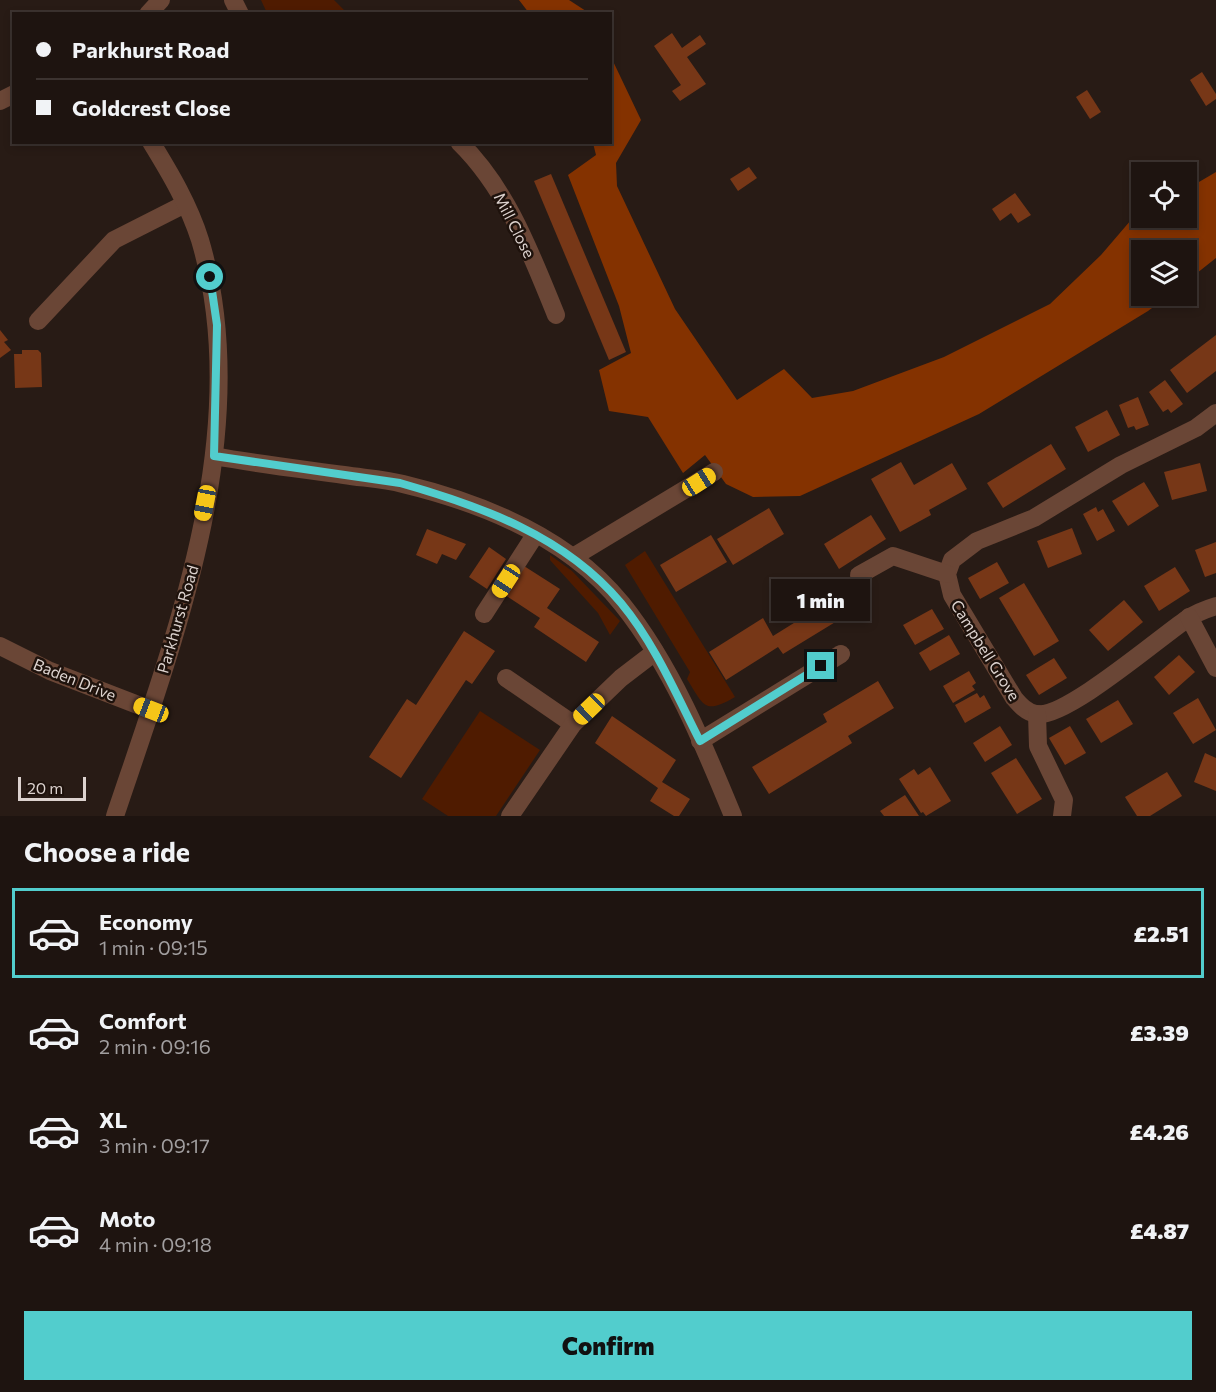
<!DOCTYPE html>
<meta charset="utf-8">
<style>
body{margin:0;font-family:Commissioner,sans-serif;background:#2b211e;color:#f1f3f6;height:100vh;display:flex;flex-direction:column;font-size:22px;white-space:nowrap}
*{box-sizing:border-box;margin:0}
p{font-size:20px;color:#a19e9f}
.icon{flex:none;width:33px;height:33px;fill:none;stroke:currentColor;stroke-width:2;stroke-linecap:round;stroke-linejoin:round}
.map{position:relative;height:816px;overflow:hidden}
.side{display:flex;flex-direction:column;background:#1e1410;flex:1}
.side>*{flex:none}
.top-card{position:absolute;left:12px;top:12px;width:600px;height:132px;border-radius:0px;box-shadow:0 3px 9px #0003,0 0 0 2px #3c3330;display:grid;align-content:center;height:132px;padding:0 24px;background:#1e1410}
.tools{position:absolute;left:1131px;top:162px;display:grid;gap:12px}
.tools a{display:grid;place-items:center;width:66px;height:66px;border-radius:0px;background:#1e1410;box-shadow:0 3px 9px #0003,0 0 0 2px #3c3330;font-size:30px}
.scale{position:absolute;left:18px;bottom:15px;width:68px;box-sizing:border-box;padding-left:6px;border:3px solid #dcd2ce;border-top:0;font-size:16px;line-height:21px;white-space:nowrap;color:#dcd2ce;-webkit-text-stroke:4px #1e120c;paint-order:stroke}
.end{position:absolute;width:27px;height:27px;margin:-14px;border:8px solid #52cdcd;background:#111;box-shadow:0 0 0 3px #111}
.from{border-radius:50%}
.bubble{position:absolute;height:42px;border-radius:0px;background:#1e1410;box-shadow:0 3px 9px #0003,0 0 0 2px #3c3330;font-size:20px;font-weight:800;line-height:42px;text-align:center}
.car{position:absolute;width:18px;height:36px;margin:-18px -9px;border-radius:8px;box-shadow:0 0 4px 2px #0007;background:linear-gradient(#f5c518 24%,#345 0 40%,#f5c518 0 76%,#345 0 86%,#f5c518 0)}
.top-card b{display:flex;align-items:center;gap:21px;height:57px;font-size:22px}
.top-card b+b{border-top:2px solid #3c3330}
.top-card i{width:15px;height:15px;background:#f1f3f6}
ul{padding:0;list-style:none}
li{display:flex;align-items:center;gap:18px;height:90px;margin:0 12px 9px;padding:0 12px;border:3px solid transparent;border-radius:0px}
li div{flex:1}
li b{display:block;font-size:22px}
li em{font-style:normal;font-weight:800}
li.active{border-color:#52cdcd}
li>.icon{width:54px;height:54px;stroke-width:1.5}
h2{padding:0 24px;font-size:27px;line-height:72px}
.button{display:flex;gap:12px;margin-top:auto;padding:12px 24px}
.button a{flex:1;height:69px;border-radius:0px;background:#52cdcd;color:#111;font-size:24px;font-weight:800;line-height:69px;text-align:center}
.map>svg:first-child{display:block}
.green{fill:#4f1b00}
.forest{fill:#843200}
.building{fill:#773717}
.lines{fill:none;stroke-linecap:round;stroke-linejoin:round}
.minor{stroke:#6a4636;stroke-width:18}
.route{stroke:#52cdcd;stroke-width:8}
.labels{text-anchor:middle;dominant-baseline:central;stroke-width:5;stroke-linejoin:round;paint-order:stroke}
.street-label{font-size:16px;fill:#dcd2ce;stroke:#1e120c}
</style>
<div class="map">
<svg width="1216" height="816" viewBox="0 0 1216 816">
<rect width="100%" height="100%" fill="#281b15"/>
<g class="green">
<polygon points="261,0 334,0 347,13 267,13"/>
<path d="M645,551L735,697C704,715 704,706 687,679L690,672L625,565Z"/>
<polygon points="550,555 572,571 620,621 610,635 598,613 550,560"/>
<polygon points="480,711 540,750 496,816 448,816 422,799"/>
</g>
<g class="forest">
<polygon points="519,0 569,0 589,13 529,13"/>
<polygon points="611,57 641,120 616,163 617,186 675,309 737,400 784,369 812,398 853,391 944,357 1050,304 1101,255 1131,220 1141,214 1142,218 1186,218 1187,189 1216,172 1216,258 1187,281 1186,250 1142,250 1142,296 1168,296 1148,311 979,414 800,496 753,497 726,484 705,455 683,473 648,417 609,411 599,370 631,353 619,306 568,175 596,155 593,143 610,142"/>
</g>
<g class="building">
<polygon points="672,33 682,48 700,35 706,44 687,57 706,84 680,101 672,91 681,85 654,46"/>
<polygon points="1202,72 1216,94 1216,99 1206,106 1190,80"/>
<polygon points="1087,90 1101,112 1090,119 1076,97"/>
<polygon points="749,167 757,178 738,191 730,179"/>
<polygon points="551,174 626,352 609,360 534,181"/>
<polygon points="1015,193 1031,215 1018,223 1011,213 1000,221 992,209"/>
<polygon points="0,330 8,340 4,342 11,350 0,358"/>
<polygon points="1216,335 1216,371 1187,393 1170,370"/>
<polygon points="22,350 38,350 41,353 42,387 15,388 14,354 22,354"/>
<polygon points="1165,380 1183,404 1171,413 1168,409 1163,412 1149,392"/>
<polygon points="1138,397 1149,425 1136,430 1134,426 1128,428 1119,405"/>
<polygon points="1107,410 1120,435 1088,452 1075,427"/>
<polygon points="1051,444 1066,469 1003,508 987,483"/>
<polygon points="901,462 914,485 952,463 967,489 929,510 931,515 900,532 871,479"/>
<polygon points="1200,463 1207,491 1172,500 1164,472"/>
<polygon points="1144,482 1159,506 1128,526 1112,501"/>
<polygon points="1096,507 1098,512 1103,509 1115,531 1097,541 1083,514"/>
<polygon points="769,508 784,534 733,565 717,539"/>
<polygon points="871,515 886,539 839,569 824,544"/>
<polygon points="1072,528 1082,554 1048,568 1037,541"/>
<polygon points="427,529 466,544 456,560 442,554 437,564 416,555"/>
<polygon points="711,535 727,562 676,592 660,565"/>
<polygon points="1216,542 1216,573 1205,577 1195,550"/>
<polygon points="489,547 506,559 487,589 469,577"/>
<polygon points="997,562 1009,583 980,599 968,578"/>
<polygon points="524,566 560,589 547,608 599,642 586,662 534,627 540,618 505,595"/>
<polygon points="1175,567 1190,591 1159,611 1144,586"/>
<polygon points="1024,583 1059,641 1034,656 999,598"/>
<polygon points="1124,600 1143,622 1108,651 1089,630"/>
<polygon points="826,603 837,621 783,654 778,647 726,680 709,652 763,618 773,636"/>
<polygon points="932,609 944,629 915,645 903,625"/>
<polygon points="464,631 495,651 472,684 466,680 401,778 369,757 407,699 416,705"/>
<polygon points="949,635 960,654 930,671 919,653"/>
<polygon points="1179,655 1195,672 1169,695 1154,677"/>
<polygon points="1054,658 1067,678 1039,695 1026,675"/>
<polygon points="969,671 976,683 972,686 975,690 953,703 943,686"/>
<polygon points="878,681 894,708 848,736 852,743 769,794 752,767 827,722 823,714"/>
<polygon points="977,693 980,698 984,695 991,708 965,723 955,705"/>
<polygon points="1198,698 1216,730 1193,744 1173,713"/>
<polygon points="1118,700 1133,724 1101,743 1086,719"/>
<polygon points="612,716 676,760 662,782 690,799 679,816 674,816 650,801 658,788 595,743"/>
<polygon points="1000,726 1012,745 985,762 973,743"/>
<polygon points="1070,726 1086,753 1065,765 1049,738"/>
<polygon points="1205,753 1216,758 1216,791 1194,782"/>
<polygon points="1016,758 1042,799 1017,814 991,773"/>
<polygon points="930,767 951,801 926,816 923,812 921,813 899,779 914,769 918,775"/>
<polygon points="1167,772 1182,796 1150,816 1137,816 1125,797"/>
<polygon points="905,795 919,816 884,816 880,811"/>
</g>
<g class="lines">
<g class="minor">
<polyline points="233,0 240,14"/>
<polyline points="148,14 161,0"/>
<polyline points="0,101 14,94"/>
<path d="M459,142C508,190 531,254 556,315"/>
<polyline points="38,321 114,240 185,204"/>
<path d="M1216,413L1196,428L1121,465L1034,518L977,541L952,560L947,574L952,595L1014,698C1020,705 1026,712 1036,714C1064,720 1160,637 1187,619C1196,613 1206,609 1216,606"/>
<path d="M214,456C257,464 301,469 344,475C363,478 384,479 403,484C482,503 569,538 622,604C671,665 703,743 733,816"/>
<polyline points="573,557 714,472"/>
<polyline points="859,575 893,556 947,574"/>
<polyline points="484,614 535,535"/>
<polyline points="1189,617 1216,668"/>
<polyline points="0,646 50,671 151,710"/>
<polyline points="506,678 573,724"/>
<polyline points="1037,714 1038,746 1064,800 1062,816"/>
<polyline points="700,741 841,654"/>
<path d="M115,816C175,637 256,429 200,240C189,205 170,173 151,142"/>
<polyline points="510,816 573,724 621,678 655,652"/>
</g>
</g>
<g class="lines">
<path class="route" d="M210,277L217,325L214,456L400,483C481,506 565,536 621,603C655,644 676,694 700,741L821,666"/>
</g>
<g class="labels">
<g class="street-label">
<text transform="translate(515 225) rotate(63)">Mill Close</text>
<text transform="translate(177 619) rotate(-74)">Parkhurst Road</text>
<text transform="translate(986 650) rotate(58)">Campbell Grove</text>
<text transform="translate(75 679) rotate(22)">Baden Drive</text>
</g>
</g>
</svg>
<div class="tools">
<a><svg class="icon" aria-label="locate" viewBox="0 0 24 24"><circle cx="12" cy="12" r="6"/><path d="M12 2v4M12 18v4M2 12h4M18 12h4"/></svg></a>
<a><svg class="icon" aria-label="layers" viewBox="0 0 24 24"><path d="M12 4l9 5-9 5-9-5zM3 14l9 5 9-5"/></svg></a>
</div>
<div class="scale">20 m</div>
<i class="end from" style="left:210px;top:277px"></i>
<i class="end" style="left:821px;top:666px"></i>
<div class="bubble" style="left:771px;top:579px;width:99px">1 min</div>
<i class="car" style="left:699px;top:482px;rotate:58deg"></i>
<i class="car" style="left:205px;top:503px;rotate:191deg"></i>
<i class="car" style="left:506px;top:581px;rotate:213deg"></i>
<i class="car" style="left:589px;top:709px;rotate:226deg"></i>
<i class="car" style="left:151px;top:710px;rotate:291deg"></i>
<div class="top-card">
<b><i class="from"></i>Parkhurst Road</b>
<b><i></i>Goldcrest Close</b>
</div>
</div>
<section class="side">
<h2>Choose a ride</h2>
<ul>
<li class="active"><svg class="icon" aria-label="car" viewBox="0 0 24 24"><path d="M5 17H2v-5l4-1 3-4h7l3 4 3 1v5h-3M9 17h6M6 11h13"/><circle cx="7" cy="17" r="2"/><circle cx="17" cy="17" r="2"/></svg><div><b>Economy</b><p>1 min · 09:15</p></div><em>£2.51</em></li>
<li><svg class="icon" aria-label="car" viewBox="0 0 24 24"><path d="M5 17H2v-5l4-1 3-4h7l3 4 3 1v5h-3M9 17h6M6 11h13"/><circle cx="7" cy="17" r="2"/><circle cx="17" cy="17" r="2"/></svg><div><b>Comfort</b><p>2 min · 09:16</p></div><em>£3.39</em></li>
<li><svg class="icon" aria-label="car" viewBox="0 0 24 24"><path d="M5 17H2v-5l4-1 3-4h7l3 4 3 1v5h-3M9 17h6M6 11h13"/><circle cx="7" cy="17" r="2"/><circle cx="17" cy="17" r="2"/></svg><div><b>XL</b><p>3 min · 09:17</p></div><em>£4.26</em></li>
<li><svg class="icon" aria-label="car" viewBox="0 0 24 24"><path d="M5 17H2v-5l4-1 3-4h7l3 4 3 1v5h-3M9 17h6M6 11h13"/><circle cx="7" cy="17" r="2"/><circle cx="17" cy="17" r="2"/></svg><div><b>Moto</b><p>4 min · 09:18</p></div><em>£4.87</em></li>
</ul>
<div class="button"><a>Confirm</a></div>
</section>
